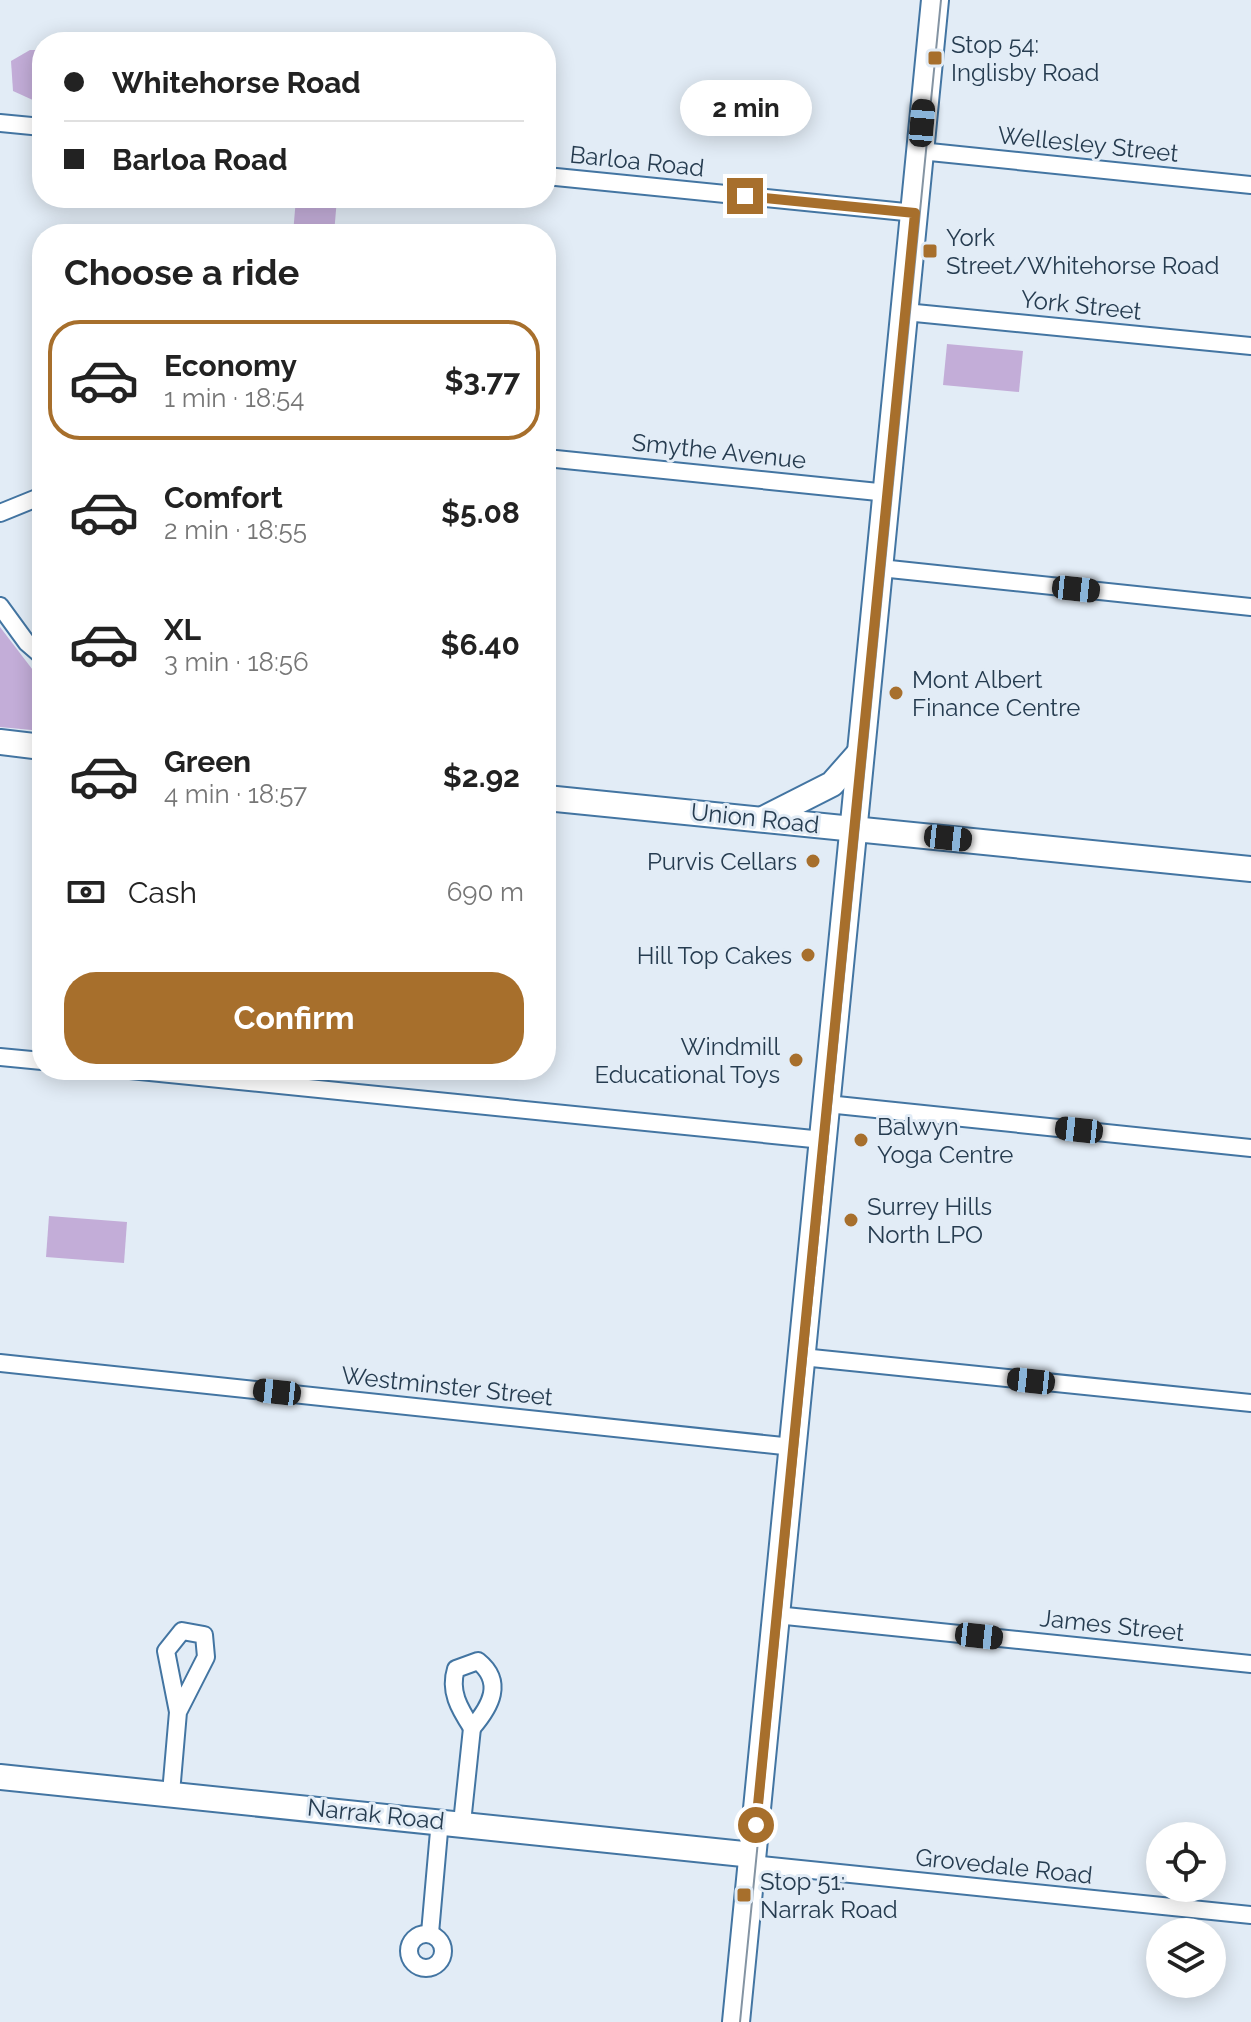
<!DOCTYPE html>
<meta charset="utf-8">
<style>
body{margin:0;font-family:Raleway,sans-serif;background:#f6f6f6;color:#222;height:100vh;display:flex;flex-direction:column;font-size:30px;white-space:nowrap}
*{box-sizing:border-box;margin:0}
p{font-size:26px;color:#767676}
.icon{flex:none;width:44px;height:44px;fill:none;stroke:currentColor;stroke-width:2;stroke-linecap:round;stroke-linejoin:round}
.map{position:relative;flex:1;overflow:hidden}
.details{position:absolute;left:32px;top:224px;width:524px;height:856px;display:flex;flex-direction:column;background:#fff;border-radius:32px;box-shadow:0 4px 20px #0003}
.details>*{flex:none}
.top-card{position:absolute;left:32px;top:32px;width:524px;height:176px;border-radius:32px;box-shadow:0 4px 20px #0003;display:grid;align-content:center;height:176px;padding:0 32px;background:#fff}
.controls{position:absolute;left:1146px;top:1822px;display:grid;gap:16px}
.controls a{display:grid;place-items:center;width:80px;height:80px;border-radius:50%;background:#fff;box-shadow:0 4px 20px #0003;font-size:40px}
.end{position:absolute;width:36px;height:36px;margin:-18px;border:10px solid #a76f2c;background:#fff;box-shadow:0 0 0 4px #fff}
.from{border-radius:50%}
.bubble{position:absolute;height:56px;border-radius:28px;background:#fff;box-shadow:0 4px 20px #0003;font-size:26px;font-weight:700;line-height:56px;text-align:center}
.car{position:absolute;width:24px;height:48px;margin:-24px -12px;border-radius:10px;box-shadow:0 0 6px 2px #0007;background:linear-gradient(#222 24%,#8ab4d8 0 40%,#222 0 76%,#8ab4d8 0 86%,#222 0)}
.top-card b{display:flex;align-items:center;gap:28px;height:76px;font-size:30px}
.top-card b+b{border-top:2px solid #e0e0e0}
.top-card i{width:20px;height:20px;background:#222}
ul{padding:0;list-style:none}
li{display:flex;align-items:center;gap:24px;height:120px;margin:0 16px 12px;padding:0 16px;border:4px solid transparent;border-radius:32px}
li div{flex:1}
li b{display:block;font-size:30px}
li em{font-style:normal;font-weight:700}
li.active{border-color:#a76f2c}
li>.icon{width:72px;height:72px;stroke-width:1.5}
h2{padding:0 32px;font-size:36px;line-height:96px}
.pay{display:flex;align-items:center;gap:20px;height:88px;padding:0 32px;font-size:30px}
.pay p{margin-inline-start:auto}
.cta{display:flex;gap:16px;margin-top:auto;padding:16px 32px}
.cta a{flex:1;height:92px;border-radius:32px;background:#a76f2c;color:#fff;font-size:32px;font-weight:700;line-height:92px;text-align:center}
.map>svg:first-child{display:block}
.green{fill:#c3add8}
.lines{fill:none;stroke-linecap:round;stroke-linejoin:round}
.street-casing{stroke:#4375a2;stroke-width:20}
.secondary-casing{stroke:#4375a2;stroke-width:28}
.primary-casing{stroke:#4375a2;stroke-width:30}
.street{stroke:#fff;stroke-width:16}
.secondary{stroke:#fff;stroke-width:24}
.primary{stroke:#fff;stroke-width:26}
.tram{stroke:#8494a3;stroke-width:2}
.route{stroke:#a76f2c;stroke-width:10}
.poi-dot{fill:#a76f2c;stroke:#e2ecf6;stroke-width:3}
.labels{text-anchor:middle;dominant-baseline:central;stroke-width:6;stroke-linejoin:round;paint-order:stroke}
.poi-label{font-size:24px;fill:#263c50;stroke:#e2ecf6;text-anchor:start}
.street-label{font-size:24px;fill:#263c50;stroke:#e2ecf6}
</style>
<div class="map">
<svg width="1251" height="2022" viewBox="0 0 1251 2022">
<rect width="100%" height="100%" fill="#e2ecf6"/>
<g class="green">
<polygon points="77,35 139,36 163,42 76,42"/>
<polygon points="30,50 42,50 42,101 35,101 13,91 11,61"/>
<polygon points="296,198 337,198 334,234 293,234"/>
<polygon points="947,344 1023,351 1019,392 943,385"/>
<polygon points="0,627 42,682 42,731 0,727"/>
<polygon points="49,1216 127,1222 124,1263 46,1257"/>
</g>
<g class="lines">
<g class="street-casing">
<g id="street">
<polyline points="0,123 42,127"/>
<polyline points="920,151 1251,185"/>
<polyline points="546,176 915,213"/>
<polyline points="905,312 1251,346"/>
<polyline points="546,458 888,493"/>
<polyline points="0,513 42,496"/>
<polyline points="880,568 1251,607"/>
<polyline points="0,606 27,643 42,656"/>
<polyline points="0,1057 42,1061"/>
<polyline points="130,1070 823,1140"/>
<polyline points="827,1104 1251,1148"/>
<polyline points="802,1357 1251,1403"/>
<polyline points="0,1363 793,1447"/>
<polyline points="776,1615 1251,1664"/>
<path d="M478,1661C504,1682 491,1706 472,1728C459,1708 449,1691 456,1669Z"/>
<polyline points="171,1793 178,1712 166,1651 182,1631 204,1635 206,1657 178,1712"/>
<polyline points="462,1823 472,1728"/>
<polyline points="752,1864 1251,1915"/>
<polyline points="430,1933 440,1820"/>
<circle cx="426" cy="1951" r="17"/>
</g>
</g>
<g class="secondary-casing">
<g id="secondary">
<polyline points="0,742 42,747"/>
<polyline points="546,798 1251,869"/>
<polyline points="765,818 832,784 862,750"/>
<polyline points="0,1777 753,1855"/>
</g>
</g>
<g class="primary-casing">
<polyline id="primary" points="736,2022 935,0"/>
</g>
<use href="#street" class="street"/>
<use href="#secondary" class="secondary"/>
<use href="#primary" class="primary"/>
<polyline class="tram" points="740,2022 941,0"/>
</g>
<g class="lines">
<polyline class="route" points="745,196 915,213 756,1825"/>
</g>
<g class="poi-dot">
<rect x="927" y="50" width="16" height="16" rx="4"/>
<rect x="922" y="243" width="16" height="16" rx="4"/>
<circle cx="896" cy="693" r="8"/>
<circle cx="813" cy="861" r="8"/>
<circle cx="808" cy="955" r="8"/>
<circle cx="796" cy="1060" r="8"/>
<circle cx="861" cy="1140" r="8"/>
<circle cx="851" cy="1220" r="8"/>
<rect x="736" y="1887" width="16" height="16" rx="4"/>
</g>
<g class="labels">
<g class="poi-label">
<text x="951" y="44">Stop 54:<tspan x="951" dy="28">Inglisby Road</tspan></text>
<text x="946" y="237">York<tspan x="946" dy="28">Street/Whitehorse Road</tspan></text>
<text x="912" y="679">Mont Albert<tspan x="912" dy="28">Finance Centre</tspan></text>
<text x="797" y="861" text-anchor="end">Purvis Cellars</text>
<text x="792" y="955" text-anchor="end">Hill Top Cakes</text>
<text x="780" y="1046" text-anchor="end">Windmill<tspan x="780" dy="28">Educational Toys</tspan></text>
<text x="877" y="1126">Balwyn<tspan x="877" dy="28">Yoga Centre</tspan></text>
<text x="867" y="1206">Surrey Hills<tspan x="867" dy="28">North LPO</tspan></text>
<text x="760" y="1881">Stop 51:<tspan x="760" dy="28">Narrak Road</tspan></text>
</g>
<g class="street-label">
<text transform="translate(1088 144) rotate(6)">Wellesley Street</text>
<text transform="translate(637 161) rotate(6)">Barloa Road</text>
<text transform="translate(1081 305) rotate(6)">York Street</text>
<text transform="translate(719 451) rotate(6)">Smythe Avenue</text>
<text transform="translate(755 818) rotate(6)">Union Road</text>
<text transform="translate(447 1386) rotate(6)">Westminster Street</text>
<text transform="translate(1112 1625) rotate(6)">James Street</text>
<text transform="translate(376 1814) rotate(6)">Narrak Road</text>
<text transform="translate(1004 1866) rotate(6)">Grovedale Road</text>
</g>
</g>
</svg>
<div class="controls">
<a><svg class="icon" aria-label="locate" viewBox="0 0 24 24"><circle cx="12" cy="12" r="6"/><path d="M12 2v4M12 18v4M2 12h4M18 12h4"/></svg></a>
<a><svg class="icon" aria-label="layers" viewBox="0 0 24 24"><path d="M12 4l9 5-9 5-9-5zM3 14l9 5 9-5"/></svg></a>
</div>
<i class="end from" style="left:756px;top:1825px"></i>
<i class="end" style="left:745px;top:196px"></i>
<div class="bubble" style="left:680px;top:80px;width:132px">2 min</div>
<i class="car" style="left:922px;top:123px;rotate:5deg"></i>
<i class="car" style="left:1076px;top:589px;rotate:96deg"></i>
<i class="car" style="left:948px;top:838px;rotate:96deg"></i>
<i class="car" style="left:1079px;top:1130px;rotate:276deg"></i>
<i class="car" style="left:1031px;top:1381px;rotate:276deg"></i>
<i class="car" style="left:277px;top:1392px;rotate:276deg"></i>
<i class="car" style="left:979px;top:1636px;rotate:96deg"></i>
<div class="top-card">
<b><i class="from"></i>Whitehorse Road</b>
<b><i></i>Barloa Road</b>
</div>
<section class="details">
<h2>Choose a ride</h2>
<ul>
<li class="active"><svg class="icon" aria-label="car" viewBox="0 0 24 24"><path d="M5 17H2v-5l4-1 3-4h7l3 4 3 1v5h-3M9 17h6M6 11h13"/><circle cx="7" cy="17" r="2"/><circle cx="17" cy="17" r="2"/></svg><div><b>Economy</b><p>1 min · 18:54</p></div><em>$3.77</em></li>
<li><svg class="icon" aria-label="car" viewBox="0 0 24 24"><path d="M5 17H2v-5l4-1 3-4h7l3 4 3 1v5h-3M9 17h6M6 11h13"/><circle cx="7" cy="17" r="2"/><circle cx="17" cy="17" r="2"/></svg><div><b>Comfort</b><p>2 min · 18:55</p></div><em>$5.08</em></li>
<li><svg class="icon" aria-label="car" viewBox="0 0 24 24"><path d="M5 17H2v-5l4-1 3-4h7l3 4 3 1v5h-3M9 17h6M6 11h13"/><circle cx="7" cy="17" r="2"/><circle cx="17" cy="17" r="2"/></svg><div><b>XL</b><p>3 min · 18:56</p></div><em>$6.40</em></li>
<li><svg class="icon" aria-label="car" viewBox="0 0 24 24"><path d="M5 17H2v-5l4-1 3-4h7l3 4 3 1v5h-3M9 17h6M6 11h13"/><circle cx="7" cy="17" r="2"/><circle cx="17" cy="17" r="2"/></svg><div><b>Green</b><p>4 min · 18:57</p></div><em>$2.92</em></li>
</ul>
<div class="pay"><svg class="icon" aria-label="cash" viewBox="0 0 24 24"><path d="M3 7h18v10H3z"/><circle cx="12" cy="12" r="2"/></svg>Cash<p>690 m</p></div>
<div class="cta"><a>Confirm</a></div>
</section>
</div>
